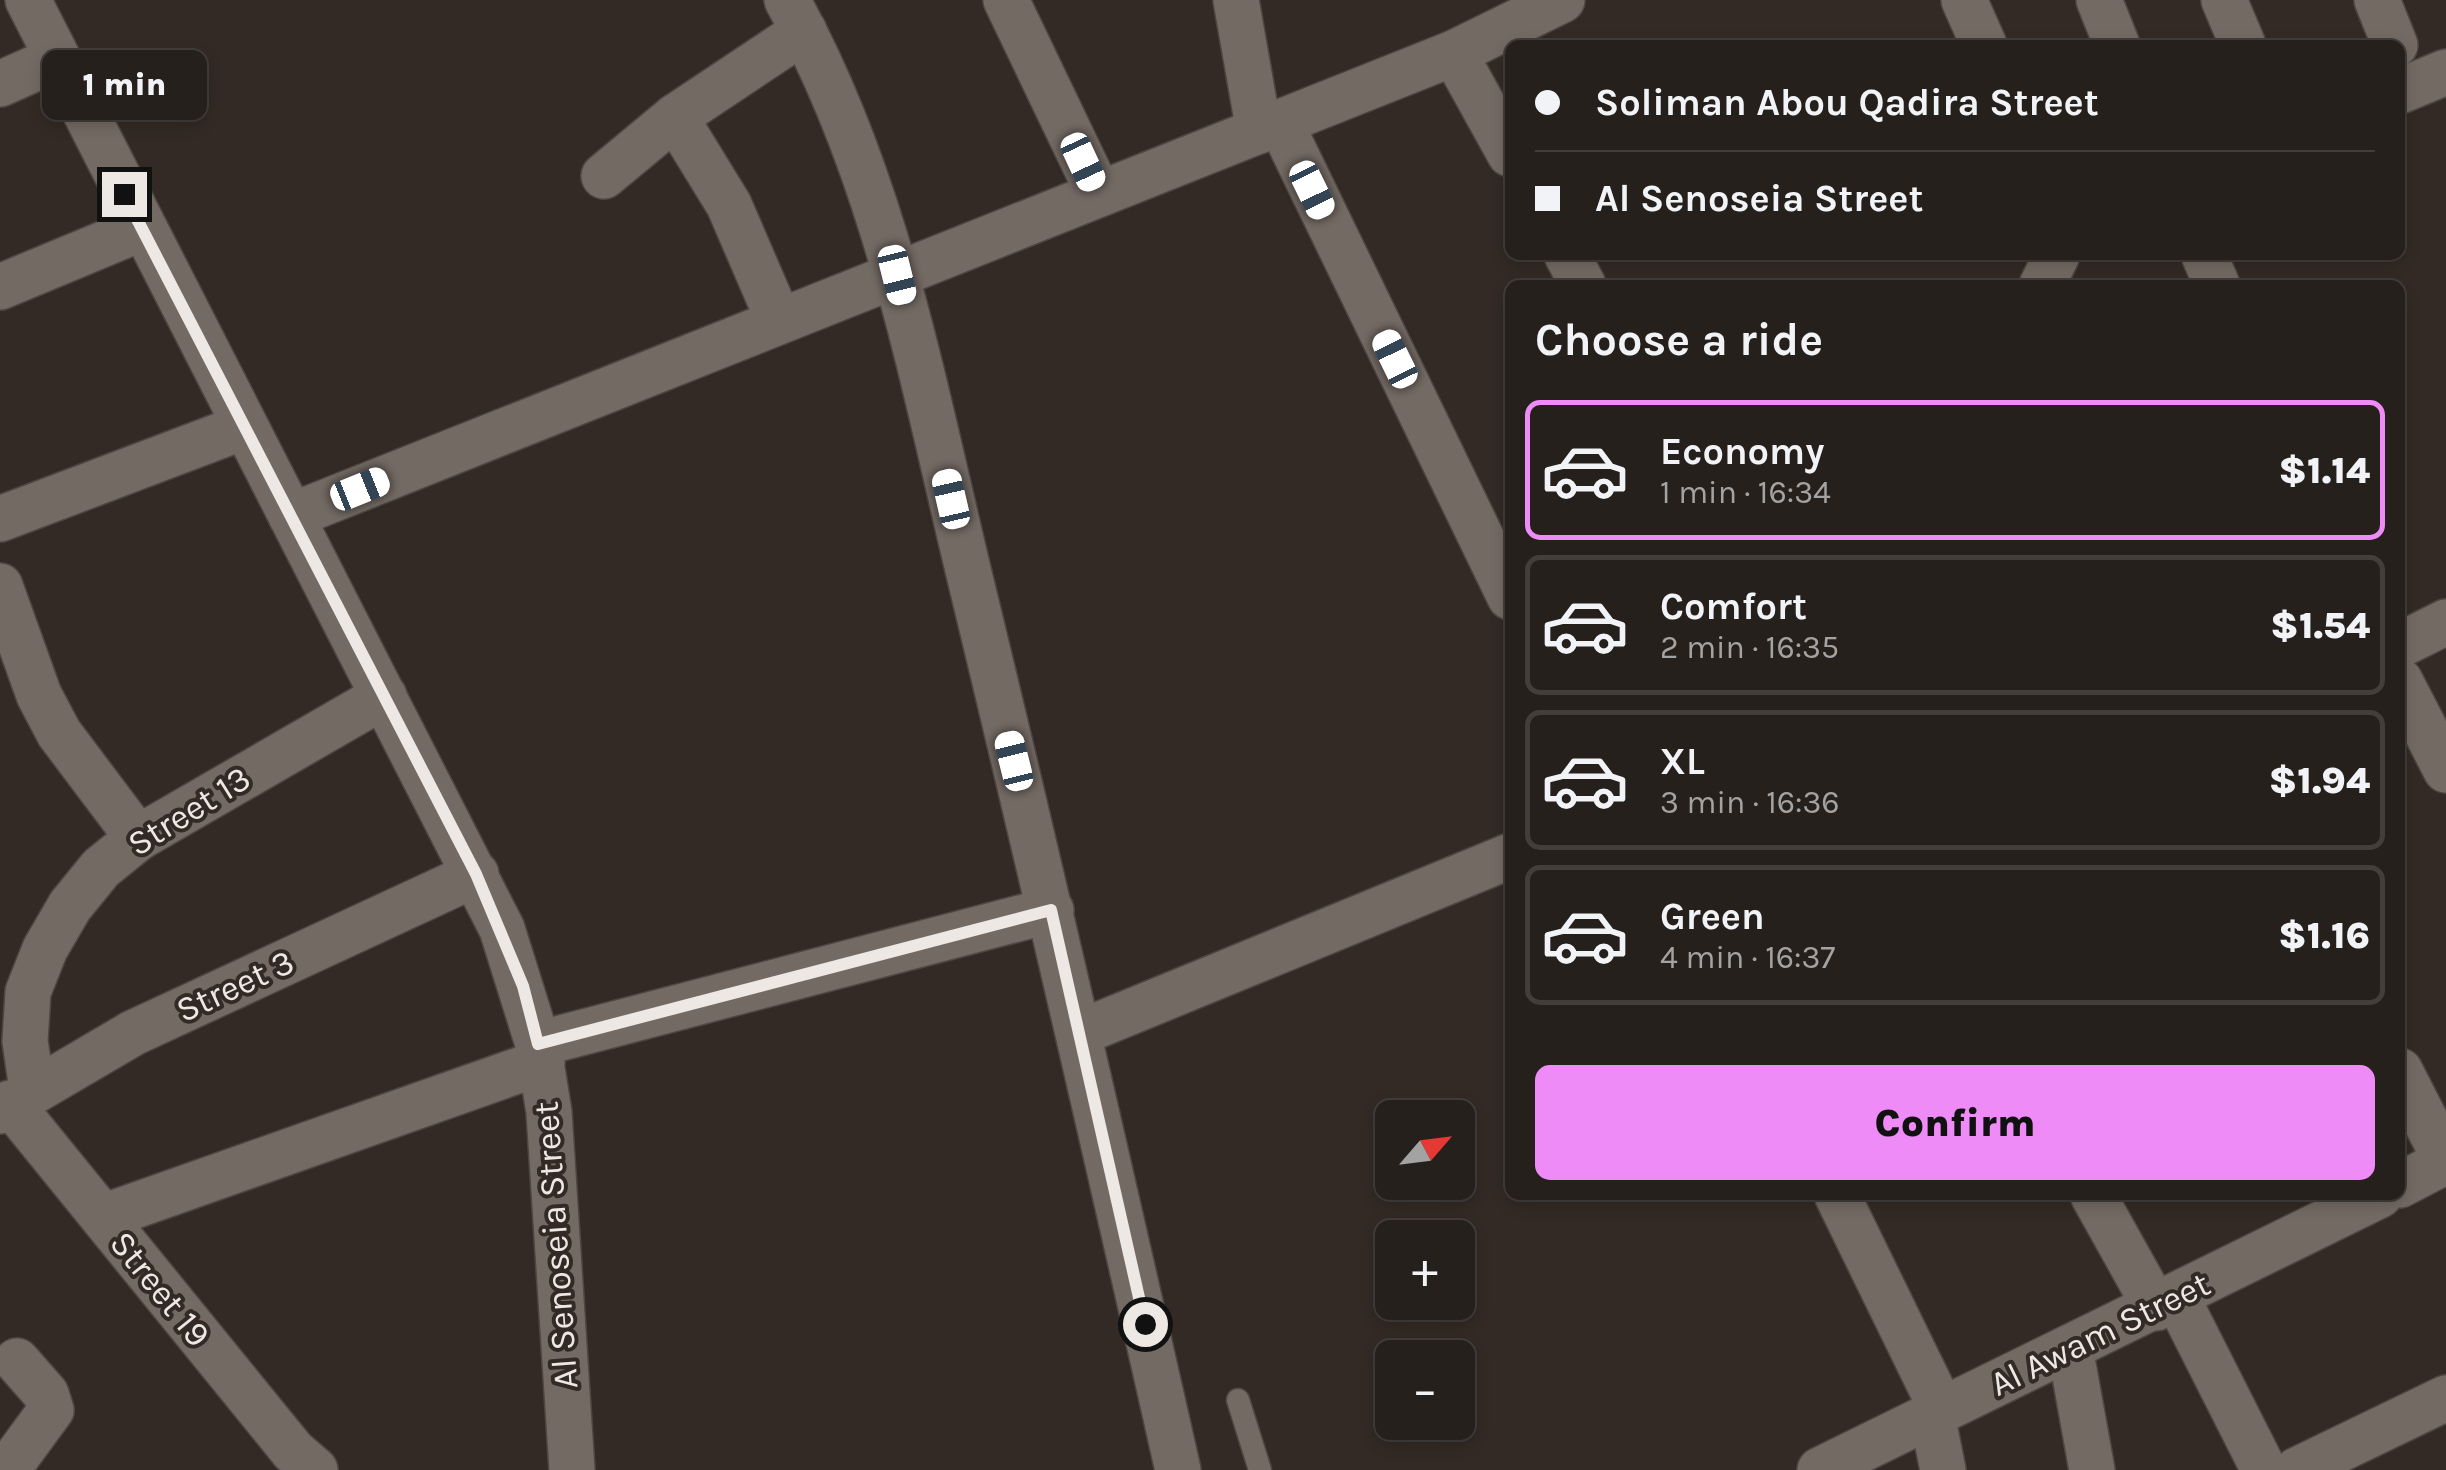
<!DOCTYPE html>
<meta charset="utf-8">
<style>
body{margin:0;font-family:Karla,sans-serif;background:#322d29;color:#f1f3f6;height:100vh;display:flex;flex-direction:column;font-size:38px;white-space:nowrap}
*{box-sizing:border-box;margin:0}
p{font-size:32px;color:#a4a3a3}
.icon{flex:none;width:55px;height:55px;fill:none;stroke:currentColor;stroke-width:2;stroke-linecap:round;stroke-linejoin:round}
.map{position:relative;flex:1;overflow:hidden}
.details{position:absolute;left:1505px;top:280px;width:900px;height:920px;display:flex;flex-direction:column;background:#26201c;border-radius:15px;box-shadow:0 5px 15px #0003,0 0 0 2px #423e3b}
.details>*{flex:none}
.banner{position:absolute;left:1505px;top:40px;width:900px;height:220px;border-radius:15px;box-shadow:0 5px 15px #0003,0 0 0 2px #423e3b;display:grid;align-content:center;height:220px;padding:0 30px;background:#26201c}
.needle{width:65px;rotate:62deg}
.controls{position:absolute;left:1375px;top:1100px;display:grid;gap:20px}
.controls a{display:grid;place-items:center;width:100px;height:100px;border-radius:15px;background:#26201c;box-shadow:0 5px 15px #0003,0 0 0 2px #423e3b;font-size:50px}
.end{position:absolute;width:45px;height:45px;margin:-22px;border:12px solid #eee8e4;background:#111;box-shadow:0 0 0 5px #111}
.from{border-radius:50%}
.bubble{position:absolute;height:70px;border-radius:15px;background:#26201c;box-shadow:0 5px 15px #0003,0 0 0 2px #423e3b;font-size:32px;font-weight:800;line-height:70px;text-align:center}
.car{position:absolute;width:30px;height:60px;margin:-30px -15px;border-radius:12px;box-shadow:0 0 8px 2px #0007;background:linear-gradient(#fff 24%,#345 0 40%,#fff 0 76%,#345 0 86%,#fff 0)}
.banner b{display:flex;align-items:center;gap:35px;height:95px;font-size:38px}
.banner b+b{border-top:2px solid #423e3b}
.banner i{width:25px;height:25px;background:#f1f3f6}
ul{padding:0;list-style:none}
li{display:flex;align-items:center;gap:30px;height:140px;margin:0 20px 15px;padding:0 10px;border:5px solid #423e3b;border-radius:15px}
li div{flex:1}
li b{display:block;font-size:38px}
li em{font-style:normal;font-weight:800}
li.selected{border-color:#ef8bf7}
li>.icon{width:90px;height:90px;stroke-width:1.5}
h2{padding:0 30px;font-size:45px;line-height:120px}
.primary-button{display:flex;gap:20px;margin-top:auto;padding:20px 30px}
.primary-button a{flex:1;height:115px;border-radius:15px;background:#ef8bf7;color:#111;font-size:40px;font-weight:800;line-height:115px;text-align:center}
.map>svg:first-child{display:block}
.lines{fill:none;stroke-linecap:round;stroke-linejoin:round}
.lane-casing{stroke:#4e4641;stroke-width:25}
.street-casing{stroke:#4e4641;stroke-width:48}
.lane{stroke:#746a64;stroke-width:22}
.street{stroke:#746a64;stroke-width:45}
.route{stroke:#eee8e4;stroke-width:12}
.labels{text-anchor:middle;dominant-baseline:central;stroke-width:8;stroke-linejoin:round;paint-order:stroke}
.street-label{font-size:35px;fill:#eee8e4;stroke:#332a25}
</style>
<div class="map">
<svg width="2446" height="1470" viewBox="0 0 2446 1470">
<rect width="100%" height="100%" fill="#332a25"/>
<g class="lines">
<g class="lane-casing">
<polyline id="lane" points="1238,1400 1260,1470"/>
</g>
<g class="street-casing">
<g id="street">
<polyline points="28,0 502,929 538,1044 549,1112 572,1470"/>
<path d="M787,0C887,179 923,385 971,582C1043,878 1111,1174 1178,1470"/>
<polyline points="1006,0 1099,194"/>
<polyline points="1236,0 1259,131"/>
<polyline points="1964,0 1984,45"/>
<polyline points="2099,0 2117,45"/>
<polyline points="2224,0 2243,45"/>
<polyline points="2377,0 2395,45"/>
<polyline points="1454,53 1510,154"/>
<polyline points="0,84 56,59"/>
<polyline points="2400,91 2446,72"/>
<polyline points="675,117 729,205 779,321"/>
<polyline points="1280,122 1510,597"/>
<polyline points="604,176 675,117 804,31"/>
<polyline points="1567,255 1583,285"/>
<polyline points="2204,255 2217,285"/>
<polyline points="2042,285 2057,255"/>
<polyline points="0,287 142,228"/>
<polyline points="291,516 1454,53 1562,0"/>
<polyline points="0,519 243,427"/>
<polyline points="0,586 39,695 59,733 138,838"/>
<polyline points="2400,645 2446,622"/>
<polyline points="2400,681 2446,770"/>
<polyline points="1079,1033 1510,856"/>
<polyline points="538,1044 1051,910"/>
<polyline points="2400,1071 2446,1161 2400,1185"/>
<polyline points="32,1089 25,1041 28,992 45,949 70,906 101,868 138,838 384,696"/>
<polyline points="10,1103 293,1451 315,1470"/>
<polyline points="0,1111 133,1033 476,874"/>
<polyline points="1837,1195 1942,1410"/>
<polyline points="2093,1195 2156,1308"/>
<polyline points="103,1217 542,1062"/>
<polyline points="2177,1298 2264,1470"/>
<polyline points="2070,1348 2092,1470"/>
<polyline points="1932,1415 1943,1470"/>
<polyline points="7,1470 51,1410 46,1394 17,1361"/>
<polyline points="1820,1470 2380,1195"/>
<polyline points="2297,1470 2446,1398"/>
</g>
</g>
<use href="#lane" class="lane"/>
<use href="#street" class="street"/>
</g>
<g class="lines">
<polyline class="route" points="124,194 476,874 523,986 538,1044 1051,910 1145,1324"/>
</g>
<g class="labels">
<g class="street-label">
<text transform="translate(189 811) rotate(-32)">Street 13</text>
<text transform="translate(235 986) rotate(-25)">Street 3</text>
<text transform="translate(556 1245) rotate(-94)">Al Senoseia Street</text>
<text transform="translate(160 1289) rotate(51)">Street 19</text>
<text transform="translate(2100 1334) rotate(-26)">Al Awam Street</text>
</g>
</g>
</svg>
<div class="controls">
<a><svg class="needle" viewBox="-14 -14 28 28"><path d="M0-13l5 13h-10z" fill="#e53935"/><path d="M0 13l5-13h-10z" fill="#a4a3a3"/></svg></a>
<a>+</a>
<a>−</a>
</div>
<i class="end from" style="left:1145px;top:1324px"></i>
<i class="end" style="left:124px;top:194px"></i>
<div class="bubble" style="left:42px;top:50px;width:165px">1 min</div>
<i class="car" style="left:1083px;top:162px;rotate:155deg"></i>
<i class="car" style="left:1312px;top:190px;rotate:154deg"></i>
<i class="car" style="left:897px;top:275px;rotate:166deg"></i>
<i class="car" style="left:1395px;top:359px;rotate:334deg"></i>
<i class="car" style="left:360px;top:489px;rotate:68deg"></i>
<i class="car" style="left:951px;top:499px;rotate:347deg"></i>
<i class="car" style="left:1014px;top:761px;rotate:346deg"></i>
<div class="banner">
<b><i class="from"></i>Soliman Abou Qadira Street</b>
<b><i></i>Al Senoseia Street</b>
</div>
<section class="details">
<h2>Choose a ride</h2>
<ul>
<li class="selected"><svg class="icon" aria-label="car" viewBox="0 0 24 24"><path d="M5 17H2v-5l4-1 3-4h7l3 4 3 1v5h-3M9 17h6M6 11h13"/><circle cx="7" cy="17" r="2"/><circle cx="17" cy="17" r="2"/></svg><div><b>Economy</b><p>1 min · 16:34</p></div><em>$1.14</em></li>
<li><svg class="icon" aria-label="car" viewBox="0 0 24 24"><path d="M5 17H2v-5l4-1 3-4h7l3 4 3 1v5h-3M9 17h6M6 11h13"/><circle cx="7" cy="17" r="2"/><circle cx="17" cy="17" r="2"/></svg><div><b>Comfort</b><p>2 min · 16:35</p></div><em>$1.54</em></li>
<li><svg class="icon" aria-label="car" viewBox="0 0 24 24"><path d="M5 17H2v-5l4-1 3-4h7l3 4 3 1v5h-3M9 17h6M6 11h13"/><circle cx="7" cy="17" r="2"/><circle cx="17" cy="17" r="2"/></svg><div><b>XL</b><p>3 min · 16:36</p></div><em>$1.94</em></li>
<li><svg class="icon" aria-label="car" viewBox="0 0 24 24"><path d="M5 17H2v-5l4-1 3-4h7l3 4 3 1v5h-3M9 17h6M6 11h13"/><circle cx="7" cy="17" r="2"/><circle cx="17" cy="17" r="2"/></svg><div><b>Green</b><p>4 min · 16:37</p></div><em>$1.16</em></li>
</ul>
<div class="primary-button"><a>Confirm</a></div>
</section>
</div>
